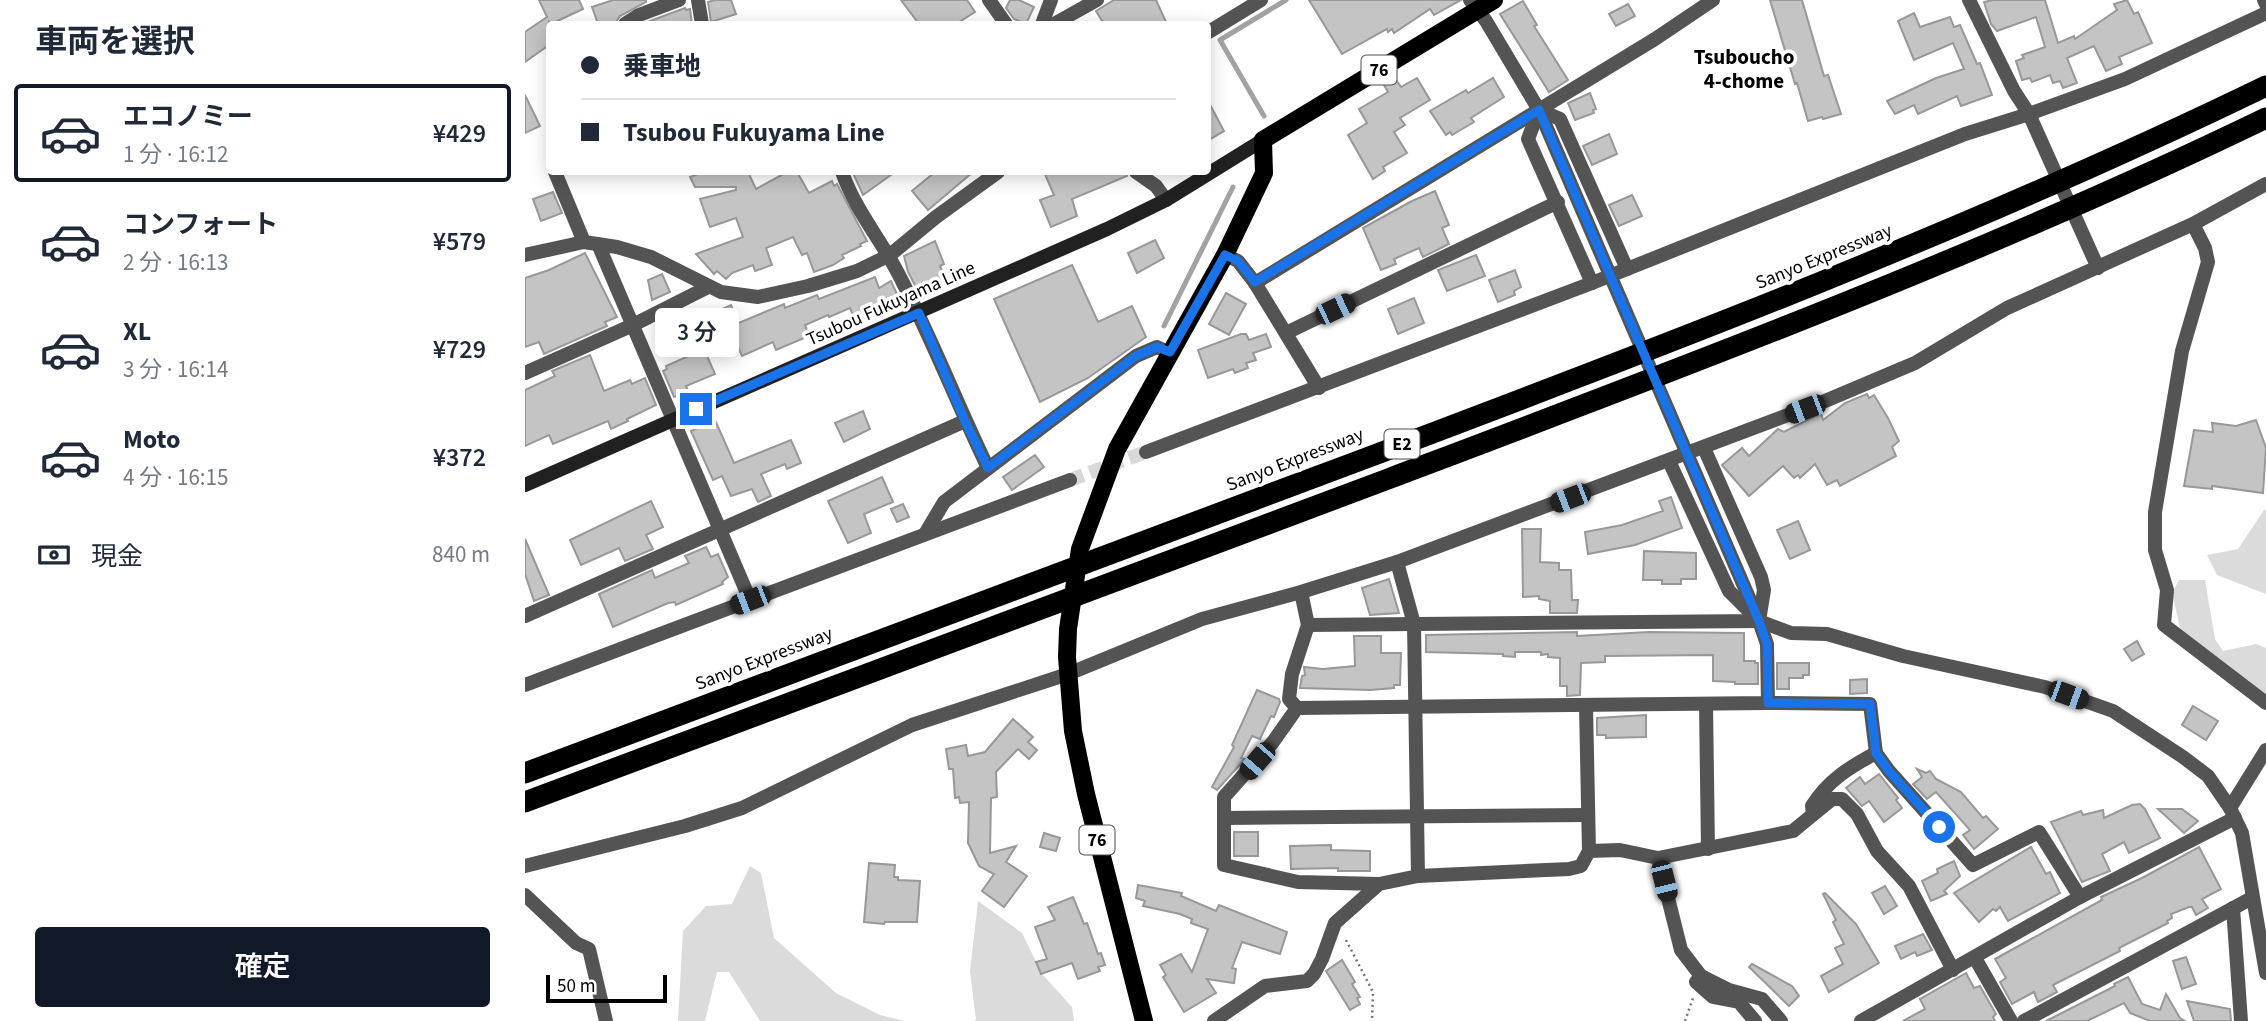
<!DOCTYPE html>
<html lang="ja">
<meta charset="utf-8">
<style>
body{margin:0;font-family:"Source Sans 3","Noto Sans JP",sans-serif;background:#f2f2f3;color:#1f2937;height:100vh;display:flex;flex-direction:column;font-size:26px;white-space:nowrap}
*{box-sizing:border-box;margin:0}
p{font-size:23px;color:#747a83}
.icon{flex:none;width:38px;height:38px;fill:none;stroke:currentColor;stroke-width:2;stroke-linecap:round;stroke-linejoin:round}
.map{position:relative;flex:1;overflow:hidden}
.side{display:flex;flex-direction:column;background:#fff;width:525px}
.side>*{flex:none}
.guide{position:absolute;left:21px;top:21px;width:665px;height:154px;border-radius:7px;box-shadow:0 4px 18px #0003;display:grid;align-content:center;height:154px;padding:0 35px;background:#fff}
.scale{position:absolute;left:21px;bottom:18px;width:121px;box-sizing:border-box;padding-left:7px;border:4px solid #000;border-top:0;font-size:19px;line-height:24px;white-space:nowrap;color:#000;-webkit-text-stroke:5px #fff;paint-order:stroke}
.end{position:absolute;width:32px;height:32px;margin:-16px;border:9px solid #1a73e8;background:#fff;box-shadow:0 0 0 4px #fff}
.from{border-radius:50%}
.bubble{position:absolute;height:49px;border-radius:7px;background:#fff;box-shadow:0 4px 18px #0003;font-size:23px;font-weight:600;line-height:49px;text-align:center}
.car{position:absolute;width:21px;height:42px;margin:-21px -10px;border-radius:9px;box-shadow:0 0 5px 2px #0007;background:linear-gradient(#222 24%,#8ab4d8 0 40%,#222 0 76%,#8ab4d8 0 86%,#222 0)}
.guide b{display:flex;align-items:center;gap:24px;height:66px;font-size:26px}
.guide b+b{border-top:2px solid #e0e1e3}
.guide i{width:18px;height:18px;background:#1f2937}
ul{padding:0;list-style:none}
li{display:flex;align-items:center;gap:21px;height:98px;margin:0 14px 10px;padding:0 21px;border:4px solid transparent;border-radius:7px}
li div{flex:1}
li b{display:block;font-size:26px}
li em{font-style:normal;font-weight:600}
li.on{border-color:#111827}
li>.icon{width:63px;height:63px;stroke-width:1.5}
h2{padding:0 35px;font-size:32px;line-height:84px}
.pay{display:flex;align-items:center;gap:18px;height:77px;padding:0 35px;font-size:26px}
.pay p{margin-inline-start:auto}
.button{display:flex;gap:14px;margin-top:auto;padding:14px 35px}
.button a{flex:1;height:80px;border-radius:7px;background:#111827;color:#fff;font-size:28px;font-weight:600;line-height:80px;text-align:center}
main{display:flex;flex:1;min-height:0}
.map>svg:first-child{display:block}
.green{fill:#dbdbdb}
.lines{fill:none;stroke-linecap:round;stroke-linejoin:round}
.stream{stroke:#a2a2a2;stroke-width:5}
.building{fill:#c4c4c4;stroke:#989898;stroke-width:2}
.tertiary-tunnel{stroke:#d9d9d9;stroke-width:14;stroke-dasharray:14 7;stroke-linecap:butt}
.path{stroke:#767676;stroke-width:2.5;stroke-dasharray:2 3.5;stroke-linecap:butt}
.minor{stroke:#545454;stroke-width:14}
.tertiary{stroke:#545454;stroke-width:14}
.secondary{stroke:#212121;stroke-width:14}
.primary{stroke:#000;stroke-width:18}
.motorway{stroke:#000;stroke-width:21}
.route{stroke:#1a73e8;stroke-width:9}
.labels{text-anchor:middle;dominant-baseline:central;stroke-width:7;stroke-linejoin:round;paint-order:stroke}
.shield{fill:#fff;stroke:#4c4c4c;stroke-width:2}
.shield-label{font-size:18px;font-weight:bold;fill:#000}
.street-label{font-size:19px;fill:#000;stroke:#fff}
.neighbourhood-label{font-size:21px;font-weight:bold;fill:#000;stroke:#fff}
</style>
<main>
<section class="side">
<h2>車両を選択</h2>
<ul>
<li class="on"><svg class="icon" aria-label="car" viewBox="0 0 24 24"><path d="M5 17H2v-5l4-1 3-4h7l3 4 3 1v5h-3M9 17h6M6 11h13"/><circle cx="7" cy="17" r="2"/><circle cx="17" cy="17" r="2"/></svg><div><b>エコノミー</b><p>1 分 · 16:12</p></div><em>¥429</em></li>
<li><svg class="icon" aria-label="car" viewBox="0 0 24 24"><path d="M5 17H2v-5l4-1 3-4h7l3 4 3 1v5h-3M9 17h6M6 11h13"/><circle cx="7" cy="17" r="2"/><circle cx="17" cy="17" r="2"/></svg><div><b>コンフォート</b><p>2 分 · 16:13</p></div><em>¥579</em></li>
<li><svg class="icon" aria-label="car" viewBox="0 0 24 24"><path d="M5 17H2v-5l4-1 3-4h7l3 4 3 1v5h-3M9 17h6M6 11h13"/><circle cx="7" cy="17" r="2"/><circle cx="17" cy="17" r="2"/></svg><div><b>XL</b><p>3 分 · 16:14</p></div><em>¥729</em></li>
<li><svg class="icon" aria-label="car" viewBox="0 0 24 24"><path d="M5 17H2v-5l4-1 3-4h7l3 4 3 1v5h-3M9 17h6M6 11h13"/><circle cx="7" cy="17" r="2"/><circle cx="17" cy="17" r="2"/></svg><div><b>Moto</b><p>4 分 · 16:15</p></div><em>¥372</em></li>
</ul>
<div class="pay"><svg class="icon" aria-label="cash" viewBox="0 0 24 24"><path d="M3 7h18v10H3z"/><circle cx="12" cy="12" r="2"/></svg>現金<p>840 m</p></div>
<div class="button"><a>確定</a></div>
</section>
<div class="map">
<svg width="1741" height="1021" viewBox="0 0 1741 1021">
<rect width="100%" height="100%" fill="#fff"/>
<g class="green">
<polygon points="1739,510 1741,510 1741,594 1692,575 1682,555 1713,549"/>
<polygon points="1654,580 1680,580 1690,639 1698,651 1731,644 1741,648 1741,695 1656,632 1647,593"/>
<polygon points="225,866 236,873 249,938 311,993 355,1015 380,1021 235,1021 204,972 192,972 180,1021 153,1021 158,931 181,906 207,904"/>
<polygon points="453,901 497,933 517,974 547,1007 549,1021 448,1021 451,1020 445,971"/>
</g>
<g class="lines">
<g class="stream">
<polyline points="739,116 695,40 761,0"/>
<polyline points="639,326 708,187"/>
</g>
</g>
<g class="building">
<polygon points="14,0 54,0 58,9 26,24 24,22 24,45 0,62 0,32 22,17"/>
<polygon points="88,0 121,0 121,2 95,16 91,22 73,24 67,7"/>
<polygon points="190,0 206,0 211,14 186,22 183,2"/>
<polygon points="376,0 442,0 450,12 431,24 394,24"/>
<polygon points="485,0 494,0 509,7 501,24 489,19 481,8"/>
<polygon points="589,0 631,0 642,24 579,24 571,11"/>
<polygon points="784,0 936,0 909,15 905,9 869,33 867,29 863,32 862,29 817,54"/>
<polygon points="1245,0 1277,0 1299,76 1303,75 1316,114 1298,119 1297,117 1283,121 1272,83 1270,84"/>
<polygon points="1468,0 1520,0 1533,43 1549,36 1550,39 1592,10 1589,4 1602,0 1609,14 1613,12 1627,43 1594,57 1597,64 1581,71 1569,46 1542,58 1552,83 1538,88 1535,81 1528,83 1525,75 1507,82 1505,78 1497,80 1491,61 1499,58 1497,55 1520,47 1511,17 1472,31 1466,24 1459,2"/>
<polygon points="998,1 1012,25 1009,26 1043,80 1024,92 975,14"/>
<polygon points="1103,4 1110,16 1091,26 1084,14"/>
<polygon points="160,8 161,10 165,9 167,24 117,24"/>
<polygon points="1389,13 1395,27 1425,17 1429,27 1435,25 1452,64 1455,63 1467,95 1436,106 1432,96 1393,114 1389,105 1370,114 1362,101 1411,78 1439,69 1428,43 1389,60 1373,21"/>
<polygon points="870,78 876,87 892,78 905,100 875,118 880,125 869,132 882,153 858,167 860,171 848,179 823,135 842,123 834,109 863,92 859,85"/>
<polygon points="968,78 979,97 946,118 949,122 927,135 925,132 921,135 905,111 941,90 943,93"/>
<polygon points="1065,93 1071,109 1068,110 1069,113 1050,120 1043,103"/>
<polygon points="0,95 15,126 0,133"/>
<polygon points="682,99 699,131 682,141"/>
<polygon points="1084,134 1092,154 1067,165 1058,146"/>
<polygon points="178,172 223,172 231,189 262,172 272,172 284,193 307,181 309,186 312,184 342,241 335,244 336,246 317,255 319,258 308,265 289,272 282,253 277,255 268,237 241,248 247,265 230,271 228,265 207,273 201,279 192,271 189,274 171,254 218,237 211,218 185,227 175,199 211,190 211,187 170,187 165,177"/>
<polygon points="330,172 370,172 338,195 328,173"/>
<polygon points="410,172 448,172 403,210 387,191"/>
<polygon points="519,172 601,172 602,176 547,199 552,216 526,227 515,200 529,195"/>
<polygon points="910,191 924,225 917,228 924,244 898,257 894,248 869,259 871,264 856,270 838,228 887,201"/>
<polygon points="28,192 37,213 16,221 8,199"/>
<polygon points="1107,195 1117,216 1094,226 1084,205"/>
<polygon points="630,240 639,258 612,273 603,253"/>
<polygon points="410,241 419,264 415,266 421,279 394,293 383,272 379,256"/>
<polygon points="60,253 92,317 80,322 82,326 19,354 14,342 0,347 0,278 24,270"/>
<polygon points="951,255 960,276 922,291 913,270"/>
<polygon points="547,265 573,322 607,306 621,337 563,378 515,402 469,299"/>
<polygon points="990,270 996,287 989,291 990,295 973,302 964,280"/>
<polygon points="137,274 145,292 127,300 123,280"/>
<polygon points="350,277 354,288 366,281 376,303 331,322 325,308 304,317 303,315 280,325 284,336 251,350 248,342 217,356 204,327 259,304 260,308 292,295 294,299"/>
<polygon points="701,293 721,304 704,335 684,324"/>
<polygon points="889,298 899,323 873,334 863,309"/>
<polygon points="206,305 213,322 195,330 188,313"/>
<polygon points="716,334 721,334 724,340 741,334 746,347 728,353 731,360 721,363 723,368 710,373 708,369 683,378 673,350"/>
<polygon points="179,349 190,374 161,386 163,391 149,397 138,371 142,369 141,366"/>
<polygon points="65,355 79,391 105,380 107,384 120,378 131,405 102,419 103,421 86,429 83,421 28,444 24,435 0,446 0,390 30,376 27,371"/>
<polygon points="1342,394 1344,398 1349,395 1363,418 1374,441 1367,447 1371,456 1315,486 1312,480 1302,485 1290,464 1275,478 1273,475 1269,478 1258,466 1224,496 1197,465 1217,448 1224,456 1253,429 1259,432 1296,413 1298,420 1320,403"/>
<polygon points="338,411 345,429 319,442 310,423"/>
<polygon points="190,420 209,463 266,440 276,463 262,469 260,464 236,474 246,496 233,502 227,489 206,496 197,476 188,480 166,431"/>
<polygon points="1731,420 1741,448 1738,493 1687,486 1687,489 1659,486 1669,430 1688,432 1687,423 1711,426"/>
<polygon points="510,455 519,467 487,490 478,477"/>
<polygon points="357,477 368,502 339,514 346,533 323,543 303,501"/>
<polygon points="1146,497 1157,528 1110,545 1063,554 1060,532 1097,525 1138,511 1134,501"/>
<polygon points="126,501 138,527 121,535 128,549 100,561 94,548 56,565 45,540"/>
<polygon points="378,504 384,517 372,522 366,509"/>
<polygon points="1273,521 1285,550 1265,559 1252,530"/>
<polygon points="997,529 1016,529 1015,562 1034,563 1034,570 1046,570 1047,600 1053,600 1052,613 1025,613 1025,601 1014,599 1014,596 998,597"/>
<polygon points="0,539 24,595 9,601 0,574"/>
<polygon points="181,547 186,557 193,554 203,577 197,582 198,584 151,605 150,602 143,603 88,627 74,594 127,570 130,578 164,563 160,556"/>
<polygon points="1119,551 1171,553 1171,579 1156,579 1156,584 1137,584 1137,580 1118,580"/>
<polygon points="864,579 874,613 845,615 837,588"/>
<polygon points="1052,632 1052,636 1124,632 1219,633 1219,661 1230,661 1230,663 1233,663 1233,684 1210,684 1210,682 1188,681 1188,655 1080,656 1080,662 1056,663 1055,695 1042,696 1042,686 1035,686 1035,658 1023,657 1023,654 1016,655 1016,652 990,652 990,657 978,656 978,654 901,652 901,635"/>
<polygon points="829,636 856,636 856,653 876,653 875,685 869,685 869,688 845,690 775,688 777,676 780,675 779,667 798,669 830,666"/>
<polygon points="1612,641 1619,654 1607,661 1599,649"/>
<polygon points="1252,663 1284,663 1284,675 1278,675 1278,678 1264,678 1264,689 1252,689"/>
<polygon points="1342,679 1342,693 1325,694 1325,680"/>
<polygon points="732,690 754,699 755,702 749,717 746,716 735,739 727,736 716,758 720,759 692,790 687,787 709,747 707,745"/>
<polygon points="1668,706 1693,721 1681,740 1657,725"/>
<polygon points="1121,715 1121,737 1081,738 1081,735 1072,735 1072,718"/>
<polygon points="488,719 508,737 503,742 512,750 504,759 493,749 471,772 472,797 466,798 465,853 491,846 481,862 502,876 479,907 457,891 469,874 454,866 443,843 444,802 435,803 434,797 430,798 428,769 424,769 421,749 441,745 443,756 460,752"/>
<polygon points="1392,769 1401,773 1405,771 1411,779 1436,792 1458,818 1461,816 1473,829 1449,849 1438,835 1445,830 1411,792 1402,799 1388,784 1397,777"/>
<polygon points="1354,774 1373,798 1371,800 1377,808 1359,822 1344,801 1337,806 1321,788 1335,777 1340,784"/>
<polygon points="1615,804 1620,809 1635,838 1604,853 1599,842 1577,854 1585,871 1557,882 1526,822 1556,811 1558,815 1578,810 1579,818 1607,805"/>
<polygon points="1633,809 1657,809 1673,821 1659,833"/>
<rect x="709" y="832" width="24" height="24"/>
<polygon points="519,833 535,838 531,851 515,847"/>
<polygon points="806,845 806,850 845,851 845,871 813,871 813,868 766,869 765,846"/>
<polygon points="1506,847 1521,874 1525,872 1535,893 1483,921 1475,907 1471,911 1468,909 1454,922 1429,893"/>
<polygon points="1674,847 1696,889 1677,899 1683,908 1671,915 1667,907 1664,907 1646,914 1647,918 1642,921 1643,923 1594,948 1595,951 1528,985 1532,992 1513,1002 1509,992 1487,1004 1475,982 1481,978 1470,959 1577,900 1576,897 1617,878"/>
<polygon points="1429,861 1435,876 1419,891 1422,894 1406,901 1397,881 1413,873 1412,869"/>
<polygon points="344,863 370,865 369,877 373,877 373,880 395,881 392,922 360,922 359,924 339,922"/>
<polygon points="613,885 657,893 656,896 691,911 694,905 762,932 755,954 717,942 707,968 711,969 709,983 682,979 691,993 659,1012 638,977 641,975 635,965 656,954 667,972 683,929 666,923 667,919 655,914 618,906 620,901 611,898"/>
<polygon points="1360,886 1372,906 1359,914 1347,893"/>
<polygon points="1300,893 1331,924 1354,963 1304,992 1296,976 1318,964 1310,948 1319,944 1308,922 1311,920 1298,894"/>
<polygon points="548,897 559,924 562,923 573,954 576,953 580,965 573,967 575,971 553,979 547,963 516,974 511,962 522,959 510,927 530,920 523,907"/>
<polygon points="1398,934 1407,950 1392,956 1390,952 1376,959 1370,946"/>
<polygon points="1661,957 1671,984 1657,989 1648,961"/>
<polygon points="817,960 830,982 827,984 835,997 832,998 835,1004 825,1010 801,971"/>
<polygon points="1227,964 1267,986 1274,996 1264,1006 1224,967"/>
<polygon points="1441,973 1449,988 1455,986 1471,1014 1468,1017 1470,1021 1378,1021 1400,1009 1395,999"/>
<polygon points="1603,977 1617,1004 1635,1010 1641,994 1655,1018 1660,1021 1625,1021 1605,1013 1599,1003 1562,1021 1521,1021 1590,986 1589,984"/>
<polygon points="1662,1001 1705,1009 1706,1021 1669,1021"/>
</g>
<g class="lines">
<polyline class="tertiary-tunnel" points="545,480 621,452"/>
<g class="path">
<polyline points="821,940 848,992 847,1021"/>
<polyline points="1160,1021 1168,998"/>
</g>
<g class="minor">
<polyline points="173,0 177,24"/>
<polyline points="464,0 481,24"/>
<polyline points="945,0 961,21 1014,110 1035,119 1102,269"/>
<polyline points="1444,0 1489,91 1504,114"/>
<polyline points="1739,0 1741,4"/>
<polyline points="100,24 114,15 154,0"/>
<polyline points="517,24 526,0"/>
<polyline points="529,24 572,0"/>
<polyline points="1014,110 1003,139 1067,283"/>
<polyline points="30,172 59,242"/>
<path d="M317,172C332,214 357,240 376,279C408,341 433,406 463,468"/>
<polyline points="611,172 631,186 641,200"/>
<polyline points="1668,224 1680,248 1683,262 1657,351 1630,512 1630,550 1642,590 1639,625 1741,703"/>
<polyline points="73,244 225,600"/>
<polyline points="700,255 713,261 730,283 794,388"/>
<polyline points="730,283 1130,39 1188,0"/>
<polyline points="761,333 1033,202"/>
<polyline points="0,373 108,325 183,287"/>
<polyline points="776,592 783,625 1234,621 1239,590 1236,577 1179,448"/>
<polyline points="0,616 440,421"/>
<polyline points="543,674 677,619 776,592 872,562 1300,401 1390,363 1482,308 1668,224 1741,184"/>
<polyline points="1243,703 1345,704 1351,753 1364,771 1448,865 1514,832 1555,897"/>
<polyline points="1181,704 1183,849"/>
<polyline points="1061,706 1064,851"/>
<polyline points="772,708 764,699 767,674 783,625"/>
<polyline points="1705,808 1741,750"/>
<path d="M1288,814L1287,806C1303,780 1325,767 1351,753"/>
<polyline points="699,818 1063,815"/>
<polyline points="1133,858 1268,831 1307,799 1317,799 1332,814 1352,851 1384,886 1428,970"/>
<polyline points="893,876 1044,869 1056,866 1064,851 1095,850 1133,858 1156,950 1169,967 1176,976 1204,990 1237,999 1256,1021"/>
<polyline points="854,884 773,882 699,865 699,797 748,742 772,708 1243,703 1242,644 1234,621 1204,591 1144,461"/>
<polyline points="0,895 51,943 64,949 81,1021"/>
<polyline points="1708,908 1716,1021"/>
<polyline points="1450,958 1486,1021"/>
<polyline points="1176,976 1171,982 1188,997 1214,1002 1230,1021"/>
<polyline points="689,1021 740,986 782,981 789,974 797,959 810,923 854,884 893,876 889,624 872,562"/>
<polyline points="1336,1021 1555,897 1710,818"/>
<polyline points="1499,1021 1727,898"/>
</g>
<g class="tertiary">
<polyline points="682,33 736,0"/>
<polyline points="1014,110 1234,621 1266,633 1302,634 1378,656 1520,687 1588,711 1658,757 1683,776 1705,808 1717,833 1741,973"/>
<polyline points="1504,114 1573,268"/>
<polyline points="0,255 59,242 92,247 126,257 196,292 233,297 283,286 332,271 365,255 411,217 473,172"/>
<polyline points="621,452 1067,283 1440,134 1504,114 1600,79 1741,13"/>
<polyline points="400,534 419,502 611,356 632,347 645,353"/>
<polyline points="0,685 545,480"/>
<polyline points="0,866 160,826 217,808 387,725 543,674"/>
</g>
<polyline class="secondary" points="0,485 582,229 641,200 738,140"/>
<polyline class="primary" points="619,1021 561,794 548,731 542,657 543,629 555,549 592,449 700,255 739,173 738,140 969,0"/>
<g class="motorway">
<path d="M0,773C276,670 552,566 828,463C1136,347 1444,230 1741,86"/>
<path d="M0,802C288,694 575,587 863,479C1159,367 1456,256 1741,118"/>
</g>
</g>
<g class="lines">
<polyline class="route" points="171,409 394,313 440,421 463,468 611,356 632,347 645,352 700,255 713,261 730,282 1014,110 1234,621 1242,644 1243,703 1345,704 1351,753 1364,771 1414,827"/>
</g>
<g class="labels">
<g class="shield">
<rect x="836.5" y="55.5" width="35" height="29" rx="5"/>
<rect x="859.5" y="429.5" width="35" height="29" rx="5"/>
<rect x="554.5" y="825.5" width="35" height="29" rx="5"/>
</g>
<g class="shield-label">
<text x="854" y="70">76</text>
<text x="877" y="444">E2</text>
<text x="572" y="840">76</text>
</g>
<g class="street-label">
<text transform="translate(1299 257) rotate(-22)">Sanyo Expressway</text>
<text transform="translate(366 304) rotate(-24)">Tsubou Fukuyama Line</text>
<text transform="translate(770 460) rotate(-21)">Sanyo Expressway</text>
<text transform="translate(239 659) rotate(-21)">Sanyo Expressway</text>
</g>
<g class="neighbourhood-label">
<text x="1219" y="57">Tsuboucho<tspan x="1219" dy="24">4-chome</tspan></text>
</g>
</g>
</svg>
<div class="scale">50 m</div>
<i class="end from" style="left:1414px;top:827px"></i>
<i class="end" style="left:171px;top:409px"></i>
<div class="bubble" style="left:130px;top:308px;width:84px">3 分</div>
<i class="car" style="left:810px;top:309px;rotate:64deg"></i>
<i class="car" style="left:1280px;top:409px;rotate:249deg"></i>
<i class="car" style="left:1045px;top:498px;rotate:249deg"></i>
<i class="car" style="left:225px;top:600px;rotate:249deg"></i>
<i class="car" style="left:1543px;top:695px;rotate:110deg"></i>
<i class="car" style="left:732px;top:761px;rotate:221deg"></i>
<i class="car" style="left:1139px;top:881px;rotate:166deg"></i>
<div class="guide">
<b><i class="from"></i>乗車地</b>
<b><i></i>Tsubou Fukuyama Line</b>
</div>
</div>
</main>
